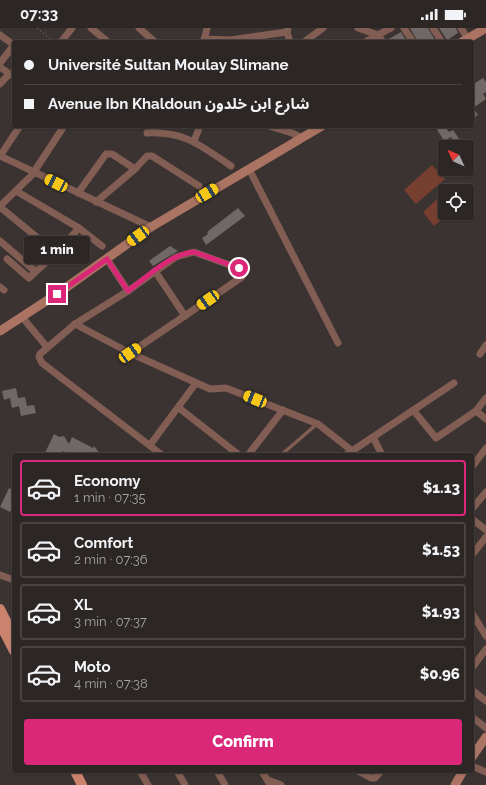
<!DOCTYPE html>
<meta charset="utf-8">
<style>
body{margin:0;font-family:Raleway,"Noto Sans Arabic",sans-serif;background:#383232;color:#f1f3f6;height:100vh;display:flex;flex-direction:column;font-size:15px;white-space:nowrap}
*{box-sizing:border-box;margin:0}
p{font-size:13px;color:#a6a5a7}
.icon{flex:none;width:22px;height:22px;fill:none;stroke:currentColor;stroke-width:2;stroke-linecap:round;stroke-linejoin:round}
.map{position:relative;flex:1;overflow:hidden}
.side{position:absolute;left:12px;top:425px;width:462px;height:320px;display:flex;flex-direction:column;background:#2c2625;border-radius:4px;box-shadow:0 1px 3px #0004,0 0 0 1px #484342}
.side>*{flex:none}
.top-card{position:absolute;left:12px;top:12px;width:462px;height:88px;border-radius:4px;box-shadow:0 1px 3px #0004,0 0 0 1px #484342;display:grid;align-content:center;height:88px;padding:0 12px;background:#2c2625}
.needle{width:26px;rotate:314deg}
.controls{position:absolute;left:438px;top:112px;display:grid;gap:8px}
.controls a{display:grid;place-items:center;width:36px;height:36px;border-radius:4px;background:#2c2625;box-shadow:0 1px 3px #0004,0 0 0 1px #484342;font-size:20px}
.end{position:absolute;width:18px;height:18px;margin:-9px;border:5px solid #db2777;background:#fff;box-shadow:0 0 0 2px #fff}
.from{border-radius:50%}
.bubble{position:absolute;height:28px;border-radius:4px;background:#2c2625;box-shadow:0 1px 3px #0004,0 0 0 1px #484342;font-size:13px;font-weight:800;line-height:28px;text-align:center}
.car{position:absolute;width:12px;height:24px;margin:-12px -6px;border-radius:5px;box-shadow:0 0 3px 1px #0007;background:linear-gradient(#f5c518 24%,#345 0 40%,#f5c518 0 76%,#345 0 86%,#f5c518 0)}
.top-card b{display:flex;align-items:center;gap:14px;height:38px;font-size:15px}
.top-card b+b{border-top:1px solid #484342}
.top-card i{width:10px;height:10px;background:#f1f3f6}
ul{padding:7px 0 0;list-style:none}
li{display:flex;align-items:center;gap:12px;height:56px;margin:0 8px 6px;padding:0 4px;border:2px solid #484342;border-radius:4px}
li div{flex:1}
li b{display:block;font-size:15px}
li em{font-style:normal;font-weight:800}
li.active{border-color:#db2777}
li>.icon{width:36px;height:36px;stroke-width:1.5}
.button{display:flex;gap:8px;margin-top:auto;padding:8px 12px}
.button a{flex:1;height:46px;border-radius:4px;background:#db2777;color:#fff;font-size:16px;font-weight:800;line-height:46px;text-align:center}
.status{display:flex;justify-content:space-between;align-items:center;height:28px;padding:0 20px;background:#2c2625;direction:ltr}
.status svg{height:11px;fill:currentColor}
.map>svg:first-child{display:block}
.green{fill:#763f30}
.building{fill:#706866}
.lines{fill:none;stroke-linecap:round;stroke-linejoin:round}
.path{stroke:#8f8a88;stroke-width:1;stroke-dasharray:1 3;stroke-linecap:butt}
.lane{stroke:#815d53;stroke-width:3.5}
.street{stroke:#815d53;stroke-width:7}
.secondary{stroke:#ab7362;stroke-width:9}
.primary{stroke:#cb836e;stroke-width:10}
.route{stroke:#db2777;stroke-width:5}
</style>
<div class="status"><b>07:33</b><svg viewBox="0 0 49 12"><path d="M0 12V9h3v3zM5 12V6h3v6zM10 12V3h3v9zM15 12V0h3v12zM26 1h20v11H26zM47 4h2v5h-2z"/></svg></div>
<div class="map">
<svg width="486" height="757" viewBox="0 0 486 757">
<rect width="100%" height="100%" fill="#3a3331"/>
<g class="green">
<polygon points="432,137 445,151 416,176 404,162"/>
<polygon points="445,164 445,185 450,185 434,198 423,184"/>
</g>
<g class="building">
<polygon points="410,0 428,0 436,14 418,14"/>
<polygon points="439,0 456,0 458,5 447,12"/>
<polygon points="401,4 407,14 388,14 387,12"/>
<polygon points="483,50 486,54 486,64 483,66 486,71 473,80 478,87 472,91 472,57"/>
<polygon points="435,98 445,98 449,104 453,102 465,119 457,119 451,109 444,113"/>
<polygon points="238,180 245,188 206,217 202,210 208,206 207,204"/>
<polygon points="170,218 178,223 153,238 149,233"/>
<polygon points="16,360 18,370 25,369 27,378 34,377 36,385 21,388 19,378 12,380 10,370 4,372 2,363"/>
<polygon points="54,406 59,409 64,408 69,416 72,409 93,420 94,418 101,427 71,427 62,423 61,427 44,427"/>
<polygon points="9,460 14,463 14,475 10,484 0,479"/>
</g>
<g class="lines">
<polyline class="path" points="37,0 54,14"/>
<polyline class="lane" points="281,427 317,396"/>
<g class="street">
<polyline points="91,0 108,14"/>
<polyline points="139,0 155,14"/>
<polyline points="288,0 287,4 290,14"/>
<polyline points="358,0 378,7 383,14"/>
<polyline points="404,0 413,14"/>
<polyline points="433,0 442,14"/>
<polyline points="461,0 468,11"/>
<polyline points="0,7 14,17"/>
<polyline points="204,11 230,12 287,4"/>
<polyline points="204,13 207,0"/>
<polyline points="61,14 72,0"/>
<polyline points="304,14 323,0"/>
<polyline points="365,14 391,0"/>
<polyline points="0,35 14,17"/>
<polyline points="0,39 14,49"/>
<polyline points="0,56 9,46"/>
<polyline points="269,98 292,105 302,110"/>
<path d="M147,105C185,103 201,118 231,138"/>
<polyline points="194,113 200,98"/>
<polyline points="0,128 151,199"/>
<polyline points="0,128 20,98"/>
<polyline points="135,141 147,128 152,128 199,158"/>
<polyline points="249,141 338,315"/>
<polyline points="16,163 79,200 102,218"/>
<polyline points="78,165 106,126 112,126 135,141 96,174"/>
<polyline points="0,178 32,147 64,98"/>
<polyline points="0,179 56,225"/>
<polyline points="0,213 35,243"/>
<polyline points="7,231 29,250 56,225 79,200"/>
<polyline points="107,231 128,263"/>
<polyline points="155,243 185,288"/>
<polyline points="0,259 4,262"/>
<polyline points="22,289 47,319"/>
<polyline points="75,296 130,325 210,361 226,360 318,396 351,422"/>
<polyline points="130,325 242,249 243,242 194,224 176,229 128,263 75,296 40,326 39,329 42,335 162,427"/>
<polyline points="480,326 486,317"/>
<polyline points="179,380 239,427"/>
<polyline points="414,383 436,410 476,383 486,370"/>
<polyline points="476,383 486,391"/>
<polyline points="373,409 382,427"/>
<polyline points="150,417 196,355"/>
<polyline points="248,427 283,382"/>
<polyline points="346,427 454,355"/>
<polyline points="472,439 486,420"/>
<polyline points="472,481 486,464"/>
<polyline points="472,491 486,502"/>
<polyline points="472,527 486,509"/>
<polyline points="0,547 14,552"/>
<polyline points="472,585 486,608"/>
<polyline points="472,640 486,621"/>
<polyline points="472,662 486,673"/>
<polyline points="472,689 486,700"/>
<polyline points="472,738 486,744"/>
<polyline points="140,743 148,757"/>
<polyline points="177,743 185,757"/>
<polyline points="217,743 225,757"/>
<polyline points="262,743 270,757"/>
<polyline points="358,743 371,750 375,750 381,743"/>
<polyline points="268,752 281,757"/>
</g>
<g class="secondary">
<polyline points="462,14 486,0"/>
<polyline points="0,303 57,266 151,199 322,98"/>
<polyline points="472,729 486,709"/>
<polyline points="455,757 463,743"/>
</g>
<g class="primary">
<polyline points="0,581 14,609"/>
<polyline points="0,596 14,623"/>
<polyline points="75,743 82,757"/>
</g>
</g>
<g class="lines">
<path class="route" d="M57,266L107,231L128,263C147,249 170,226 194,224L239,240"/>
</g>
</svg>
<div class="controls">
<a><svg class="needle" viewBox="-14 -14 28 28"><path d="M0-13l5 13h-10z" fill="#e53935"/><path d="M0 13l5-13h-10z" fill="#a6a5a7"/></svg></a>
<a><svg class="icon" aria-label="locate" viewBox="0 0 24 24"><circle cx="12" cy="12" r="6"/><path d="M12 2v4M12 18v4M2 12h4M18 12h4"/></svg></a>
</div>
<i class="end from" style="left:239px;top:240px"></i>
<i class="end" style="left:57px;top:266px"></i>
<div class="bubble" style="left:24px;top:208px;width:66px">1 min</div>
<i class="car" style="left:56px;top:155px;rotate:296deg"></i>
<i class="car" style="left:207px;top:165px;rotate:59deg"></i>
<i class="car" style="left:138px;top:208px;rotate:234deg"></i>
<i class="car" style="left:208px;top:272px;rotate:236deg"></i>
<i class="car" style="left:130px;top:325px;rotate:56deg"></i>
<i class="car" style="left:255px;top:371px;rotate:292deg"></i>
<div class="top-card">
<b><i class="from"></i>Université Sultan Moulay Slimane</b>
<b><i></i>Avenue Ibn Khaldoun شارع ابن خلدون</b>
</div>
<section class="side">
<ul>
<li class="active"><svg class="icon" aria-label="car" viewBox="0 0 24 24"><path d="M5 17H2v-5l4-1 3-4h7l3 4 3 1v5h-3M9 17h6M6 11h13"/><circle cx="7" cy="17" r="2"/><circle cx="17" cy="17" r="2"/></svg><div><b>Economy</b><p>1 min · 07:35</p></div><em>$1.13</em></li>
<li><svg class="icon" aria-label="car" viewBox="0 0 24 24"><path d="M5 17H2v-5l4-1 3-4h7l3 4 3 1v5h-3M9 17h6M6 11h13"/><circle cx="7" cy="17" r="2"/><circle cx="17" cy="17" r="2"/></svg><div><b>Comfort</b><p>2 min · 07:36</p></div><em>$1.53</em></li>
<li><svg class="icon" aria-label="car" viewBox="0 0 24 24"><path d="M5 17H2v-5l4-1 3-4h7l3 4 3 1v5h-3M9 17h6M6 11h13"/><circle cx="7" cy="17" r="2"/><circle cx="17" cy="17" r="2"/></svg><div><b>XL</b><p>3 min · 07:37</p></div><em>$1.93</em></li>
<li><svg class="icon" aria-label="car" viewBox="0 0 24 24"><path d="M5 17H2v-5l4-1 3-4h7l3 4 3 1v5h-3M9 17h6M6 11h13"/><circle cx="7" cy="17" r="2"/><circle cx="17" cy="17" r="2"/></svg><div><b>Moto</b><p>4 min · 07:38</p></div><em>$0.96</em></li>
</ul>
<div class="button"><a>Confirm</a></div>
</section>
</div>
